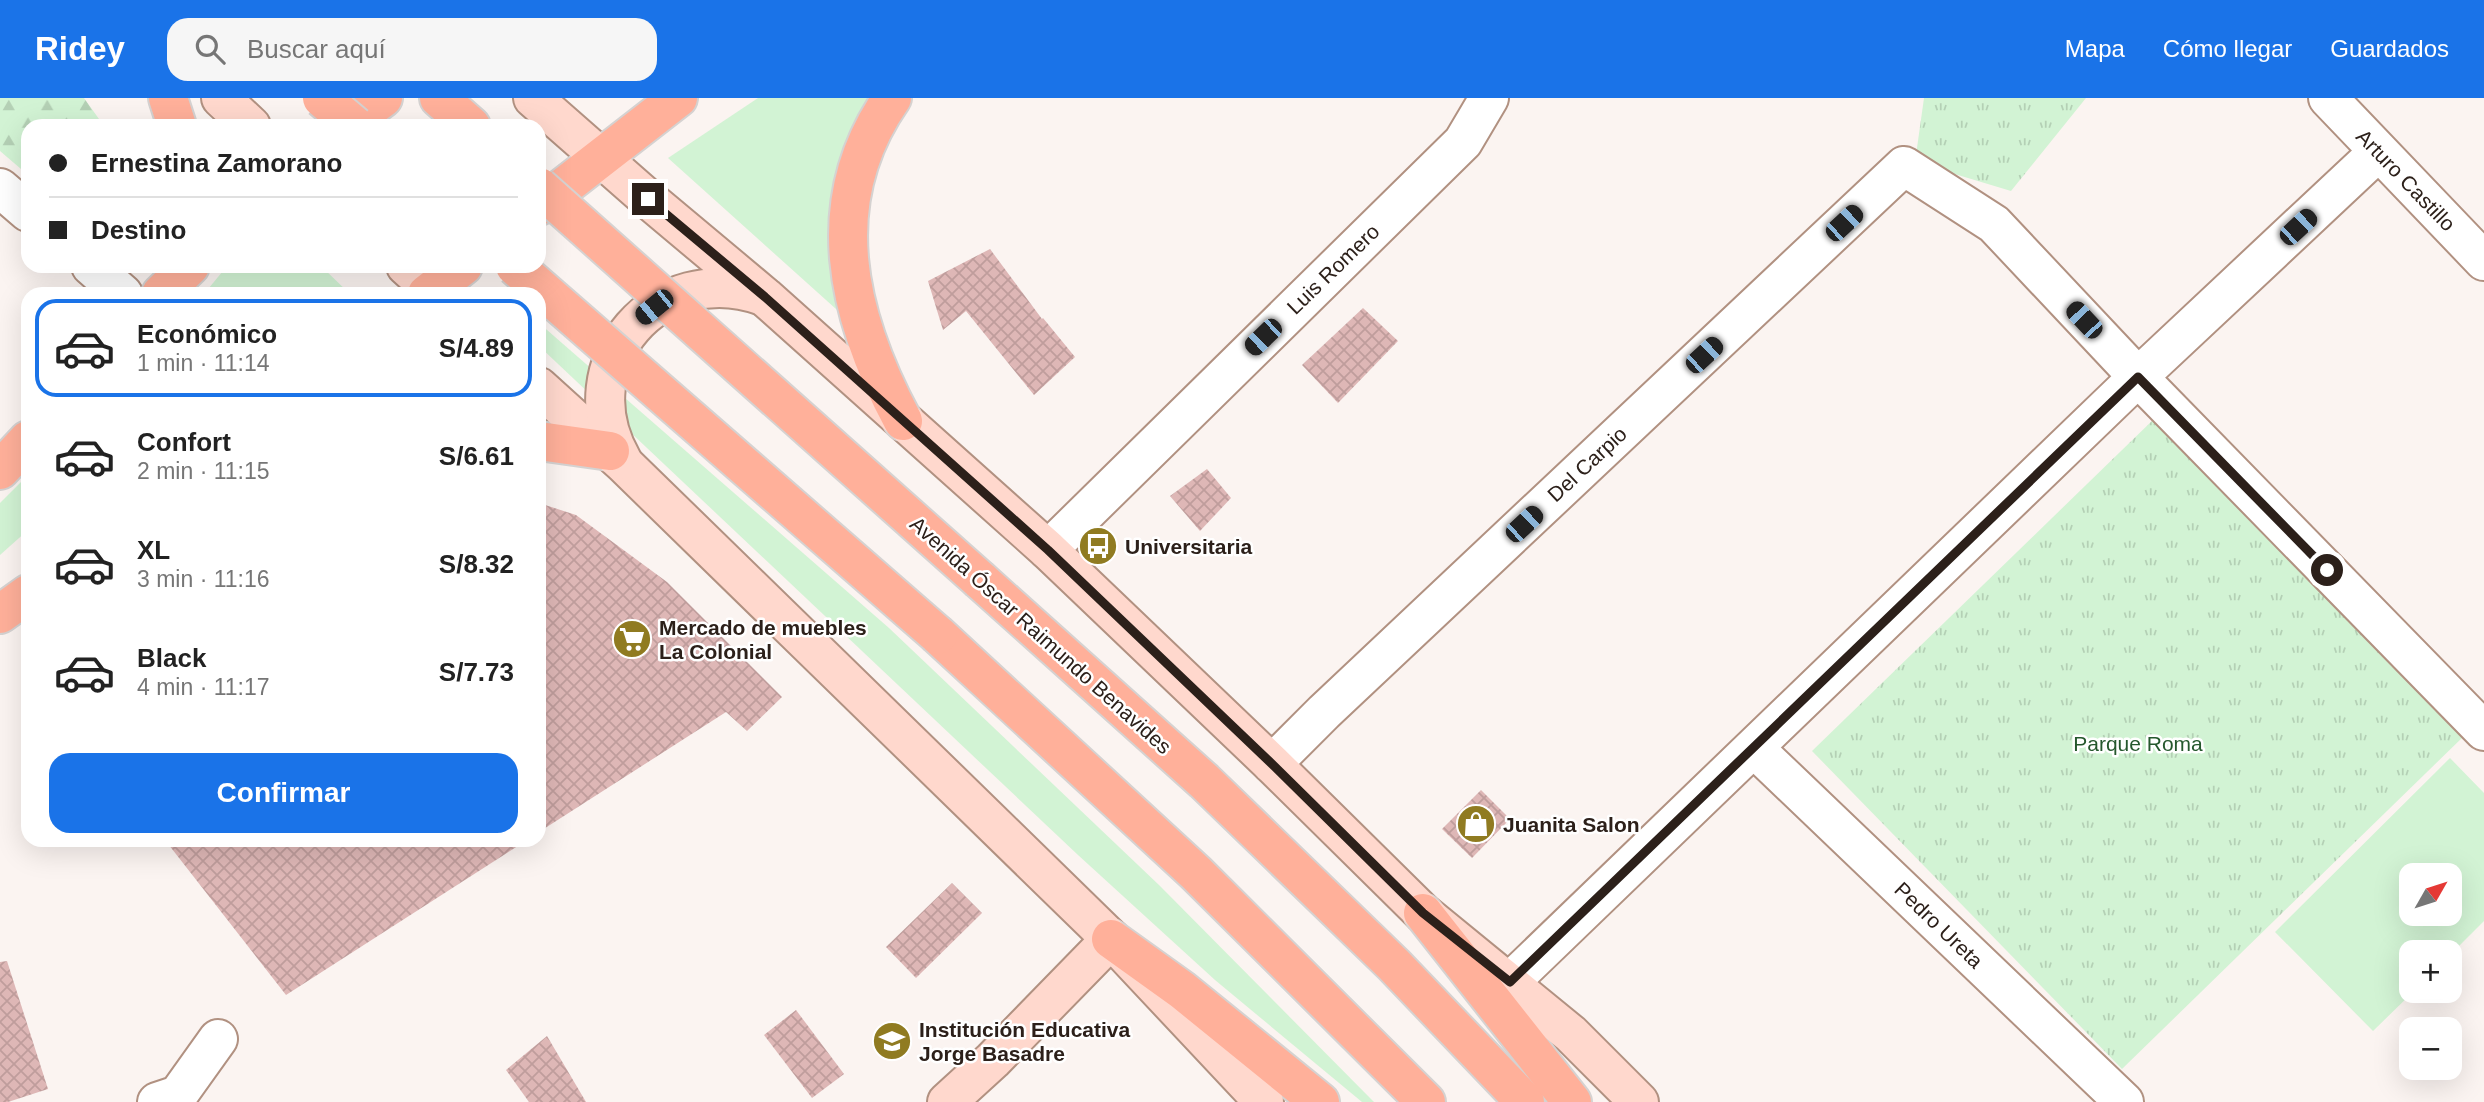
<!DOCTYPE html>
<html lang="es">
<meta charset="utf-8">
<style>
body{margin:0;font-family:Arial,sans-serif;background:#f6f6f6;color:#222;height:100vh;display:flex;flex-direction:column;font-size:26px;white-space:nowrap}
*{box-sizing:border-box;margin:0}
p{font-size:23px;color:#767676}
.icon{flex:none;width:38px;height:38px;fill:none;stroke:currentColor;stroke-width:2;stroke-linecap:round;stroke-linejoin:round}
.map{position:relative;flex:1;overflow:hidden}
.panel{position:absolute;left:21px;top:189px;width:525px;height:560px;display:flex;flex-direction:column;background:#fff;border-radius:21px;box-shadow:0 7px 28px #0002}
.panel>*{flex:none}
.hud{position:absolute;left:21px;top:21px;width:525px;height:154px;border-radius:21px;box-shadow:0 7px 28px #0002;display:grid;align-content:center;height:154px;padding:0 28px;background:#fff}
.needle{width:46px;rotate:51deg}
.buttons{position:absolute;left:2399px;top:765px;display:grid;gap:14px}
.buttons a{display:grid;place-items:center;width:63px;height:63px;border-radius:14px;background:#fff;box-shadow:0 7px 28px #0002;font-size:35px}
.end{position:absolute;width:32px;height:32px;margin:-16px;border:9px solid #2c201a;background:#fff;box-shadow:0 0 0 4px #fff}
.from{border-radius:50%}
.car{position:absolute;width:21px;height:42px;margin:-21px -10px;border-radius:9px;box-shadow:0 0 5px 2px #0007;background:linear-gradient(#222 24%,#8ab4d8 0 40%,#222 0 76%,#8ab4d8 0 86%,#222 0)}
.hud b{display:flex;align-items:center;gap:24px;height:66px;font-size:26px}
.hud b+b{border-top:2px solid #e0e0e0}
.hud i{width:18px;height:18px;background:#222}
ul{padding:12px 0 0;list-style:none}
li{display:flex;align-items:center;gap:21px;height:98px;margin:0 14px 10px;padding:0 14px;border:4px solid transparent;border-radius:21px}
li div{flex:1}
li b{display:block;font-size:26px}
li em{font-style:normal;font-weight:700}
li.selected{border-color:#1a73e8}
li>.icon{width:63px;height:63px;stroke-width:1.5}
.cta{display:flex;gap:14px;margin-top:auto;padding:14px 28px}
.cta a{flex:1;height:80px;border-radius:21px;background:#1a73e8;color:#fff;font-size:28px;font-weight:700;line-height:80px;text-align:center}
header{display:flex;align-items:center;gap:42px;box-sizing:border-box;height:98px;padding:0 35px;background:#1a73e8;color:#fff}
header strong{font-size:33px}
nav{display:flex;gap:38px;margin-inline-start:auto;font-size:24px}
.search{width:490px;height:63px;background:#f6f6f6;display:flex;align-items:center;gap:18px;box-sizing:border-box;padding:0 24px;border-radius:21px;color:#767676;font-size:26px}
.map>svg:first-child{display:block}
.grass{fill:#d2f3d4;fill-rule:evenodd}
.forest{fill:url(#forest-firs)}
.park{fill:url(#park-tufts)}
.building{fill:url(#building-cross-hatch)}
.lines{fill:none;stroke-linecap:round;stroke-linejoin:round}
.street-casing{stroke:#b19181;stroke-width:42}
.secondary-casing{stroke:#b19181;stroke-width:42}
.primary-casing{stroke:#d5d2d1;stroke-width:42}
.street{stroke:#fff;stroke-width:38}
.secondary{stroke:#ffd8cd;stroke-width:38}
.primary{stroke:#ffb09a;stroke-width:38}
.primary-bridge-casing{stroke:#d5d2d1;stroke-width:42;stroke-linecap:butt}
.primary-bridge{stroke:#ffb09a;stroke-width:38}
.route{stroke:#2c201a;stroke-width:9}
.labels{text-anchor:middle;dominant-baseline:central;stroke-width:5;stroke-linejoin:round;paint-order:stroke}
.street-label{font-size:21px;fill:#2c201a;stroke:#fff}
.poi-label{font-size:21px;font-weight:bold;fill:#2c201a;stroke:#fff;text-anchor:start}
.park-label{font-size:21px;fill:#25582d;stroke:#fff}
</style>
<header>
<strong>Ridey</strong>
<div class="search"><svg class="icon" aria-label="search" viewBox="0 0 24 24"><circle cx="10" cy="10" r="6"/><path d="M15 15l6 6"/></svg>Buscar aquí</div>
<nav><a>Mapa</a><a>Cómo llegar</a><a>Guardados</a></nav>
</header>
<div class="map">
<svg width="2484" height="1004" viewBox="0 0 2484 1004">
<defs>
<pattern id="forest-firs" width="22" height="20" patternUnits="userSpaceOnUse" patternTransform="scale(1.75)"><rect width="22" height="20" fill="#d2f3d4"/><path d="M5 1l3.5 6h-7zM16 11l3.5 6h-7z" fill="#b4d0b5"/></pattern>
<pattern id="park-tufts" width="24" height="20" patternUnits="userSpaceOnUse" patternTransform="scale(1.75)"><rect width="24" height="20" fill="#d2f3d4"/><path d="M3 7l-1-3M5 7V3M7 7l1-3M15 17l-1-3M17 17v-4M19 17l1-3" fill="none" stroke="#b4d0b5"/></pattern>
<pattern id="building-cross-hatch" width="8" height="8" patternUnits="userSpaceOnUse" patternTransform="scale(1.75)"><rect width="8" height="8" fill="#deb7b6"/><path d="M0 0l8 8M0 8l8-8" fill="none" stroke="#bf9d9c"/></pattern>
</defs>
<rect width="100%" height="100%" fill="#fbf4f1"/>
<g class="grass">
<polygon points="758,0 874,0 846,220 668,60"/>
<polygon points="227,168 321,168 350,196 204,196"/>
<polygon points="539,225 889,530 1159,787 1374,1004 1362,1004 1215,882 1078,757 539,248"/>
<polygon points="28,377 28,432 0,457 0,405"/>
<path d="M2450,660L2484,695V823L2450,857V854H2412V892L2414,893L2373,933L2275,834ZM2412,777H2450V816H2412Z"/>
</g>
<polygon class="forest" points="0,0 84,0 104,28 28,28 28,77 0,53"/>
<g class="park">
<polygon points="1924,0 2086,0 2011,93 1915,64"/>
<polygon points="2155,320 2464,638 2122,971 1812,653"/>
</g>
<g class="building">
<polygon points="990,151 1042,221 1043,220 1075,259 1034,297 966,213 943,232 928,183"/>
<polygon points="1363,210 1398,243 1338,305 1302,267"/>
<polygon points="1207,371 1231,400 1200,433 1170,398"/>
<polygon points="539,405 576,417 667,484 782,599 747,633 726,614 539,734"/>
<polygon points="1481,692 1510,721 1472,760 1442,731"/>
<polygon points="165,742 527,742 286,897"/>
<polygon points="952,785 982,815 916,880 886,849"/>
<polygon points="7,863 48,991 8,1004 0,1004 0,864"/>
<polygon points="796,912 844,976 812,1000 764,937"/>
<polygon points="547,938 586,1004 529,1004 506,972"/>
</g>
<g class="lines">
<g class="street-casing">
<g id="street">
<polyline points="2328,0 2484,163"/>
<polyline points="0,90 28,114"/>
<polyline points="91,168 123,196"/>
<polyline points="1048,452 1463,44 1489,0"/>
<polyline points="1754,650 2124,1004"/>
<polyline points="1272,666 1324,614 1904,68 1994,126 2138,279 2484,633"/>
<polyline points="1510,884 2138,279 2378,54"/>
<polyline points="157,1004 178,997 218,941"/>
</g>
</g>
<g class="secondary-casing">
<g id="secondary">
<polyline points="221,0 251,28"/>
<polyline points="533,0 648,101 765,199 1048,452 1272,666 1423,815 1571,936 1639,1004"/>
<polyline points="406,168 437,196"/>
<polyline points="539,289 624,366 1111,841 1264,1004"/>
<path d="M622,362C566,265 659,160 763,198"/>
<polyline points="947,1004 993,962 1111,841"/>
</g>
</g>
<g class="primary-casing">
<g id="primary">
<polyline points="168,0 177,28"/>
<polyline points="439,0 471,28"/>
<path d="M892,0C819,104 847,219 903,323"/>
<polyline points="345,28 383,0"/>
<polyline points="539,108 678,0"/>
<polyline points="161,196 190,168"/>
<polyline points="427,196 463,168"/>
<polyline points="539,343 610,353"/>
<polyline points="0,372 28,342"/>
<polyline points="980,482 1204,683 1394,867 1525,1004"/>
<polyline points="0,516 28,496"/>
<polyline points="938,537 1196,775 1426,1004"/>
<polyline points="1423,815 1572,1004"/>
<polyline points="1111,841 1182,892 1320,1004"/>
</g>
</g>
<use href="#street" class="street"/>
<use href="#secondary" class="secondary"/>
<use href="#primary" class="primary"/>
<g class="primary-bridge-casing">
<g id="primary-bridge">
<polyline points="322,0 355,28"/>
<polyline points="539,89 980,482"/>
<polyline points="515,168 938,537"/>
</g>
</g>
<use href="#primary-bridge" class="primary-bridge"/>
</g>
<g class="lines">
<polyline class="route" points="648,101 765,199 1048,452 1272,666 1423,815 1510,884 2138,279 2327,472"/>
</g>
<defs>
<g id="bus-disc" transform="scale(2.0125)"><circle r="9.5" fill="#907b21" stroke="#fff"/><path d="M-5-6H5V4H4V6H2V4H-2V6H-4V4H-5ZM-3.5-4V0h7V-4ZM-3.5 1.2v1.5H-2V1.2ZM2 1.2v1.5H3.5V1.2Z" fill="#fff"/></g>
<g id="supermarket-disc" transform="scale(2.0125)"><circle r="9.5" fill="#907b21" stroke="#fff"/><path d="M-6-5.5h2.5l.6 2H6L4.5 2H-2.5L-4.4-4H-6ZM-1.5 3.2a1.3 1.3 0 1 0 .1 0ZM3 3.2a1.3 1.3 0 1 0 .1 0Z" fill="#fff"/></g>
<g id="shop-disc" transform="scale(2.0125)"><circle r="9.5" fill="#907b21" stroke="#fff"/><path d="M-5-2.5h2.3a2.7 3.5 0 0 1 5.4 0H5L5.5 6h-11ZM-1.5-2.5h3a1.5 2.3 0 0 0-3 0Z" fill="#fff"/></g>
<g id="school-disc" transform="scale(2.0125)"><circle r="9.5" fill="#907b21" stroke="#fff"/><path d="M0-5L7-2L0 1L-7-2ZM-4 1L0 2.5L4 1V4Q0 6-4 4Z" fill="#fff"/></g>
</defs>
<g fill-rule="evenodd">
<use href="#bus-disc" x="1098" y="448"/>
<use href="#supermarket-disc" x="632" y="541"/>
<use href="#shop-disc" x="1476" y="726"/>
<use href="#school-disc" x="892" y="943"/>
</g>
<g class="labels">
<g class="street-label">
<text transform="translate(2406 82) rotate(46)">Arturo Castillo</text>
<text transform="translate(1333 171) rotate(-44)">Luis Romero</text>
<text transform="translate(1587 366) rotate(-43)">Del Carpio</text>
<text transform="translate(1041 537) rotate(42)">Avenida Óscar Raimundo Benavides</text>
<text transform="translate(1939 827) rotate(44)">Pedro Ureta</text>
</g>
<g class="poi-label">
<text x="1125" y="448">Universitaria</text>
<text x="659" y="529">Mercado de muebles<tspan x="659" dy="24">La Colonial</tspan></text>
<text x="1503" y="726">Juanita Salon</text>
<text x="919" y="931">Institución Educativa<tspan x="919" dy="24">Jorge Basadre</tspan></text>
</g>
<g class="park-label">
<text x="2138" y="645">Parque Roma</text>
</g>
</g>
</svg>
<div class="buttons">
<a><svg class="needle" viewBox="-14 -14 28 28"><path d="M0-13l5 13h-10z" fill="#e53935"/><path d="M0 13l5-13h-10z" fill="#767676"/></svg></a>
<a>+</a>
<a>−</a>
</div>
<i class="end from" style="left:2327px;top:472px"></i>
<i class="end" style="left:648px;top:101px"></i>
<i class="car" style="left:1844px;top:125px;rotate:47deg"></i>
<i class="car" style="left:2298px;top:129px;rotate:47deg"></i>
<i class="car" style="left:654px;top:209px;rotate:231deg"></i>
<i class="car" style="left:2084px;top:222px;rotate:317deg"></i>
<i class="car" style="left:1263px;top:239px;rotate:226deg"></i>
<i class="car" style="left:1704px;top:257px;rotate:47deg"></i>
<i class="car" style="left:1524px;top:426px;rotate:47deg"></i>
<div class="hud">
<b><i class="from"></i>Ernestina Zamorano</b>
<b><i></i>Destino</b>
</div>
<section class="panel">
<ul>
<li class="selected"><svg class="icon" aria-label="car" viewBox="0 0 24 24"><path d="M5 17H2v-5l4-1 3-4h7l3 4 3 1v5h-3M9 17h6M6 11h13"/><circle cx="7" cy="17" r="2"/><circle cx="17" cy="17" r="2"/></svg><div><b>Económico</b><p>1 min · 11:14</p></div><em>S/4.89</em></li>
<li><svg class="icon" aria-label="car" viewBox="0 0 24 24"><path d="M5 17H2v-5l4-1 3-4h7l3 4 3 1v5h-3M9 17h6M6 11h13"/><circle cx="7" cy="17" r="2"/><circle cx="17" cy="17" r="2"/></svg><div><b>Confort</b><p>2 min · 11:15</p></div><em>S/6.61</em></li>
<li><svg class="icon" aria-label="car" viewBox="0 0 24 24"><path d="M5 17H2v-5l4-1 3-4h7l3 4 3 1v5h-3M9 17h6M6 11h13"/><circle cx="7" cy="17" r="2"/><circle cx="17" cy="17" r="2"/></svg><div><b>XL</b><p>3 min · 11:16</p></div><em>S/8.32</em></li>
<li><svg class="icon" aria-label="car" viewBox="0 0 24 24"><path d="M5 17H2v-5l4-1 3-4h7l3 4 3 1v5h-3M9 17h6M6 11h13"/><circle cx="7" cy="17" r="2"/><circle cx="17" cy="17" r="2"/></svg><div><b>Black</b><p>4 min · 11:17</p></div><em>S/7.73</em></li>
</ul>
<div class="cta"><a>Confirmar</a></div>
</section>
</div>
